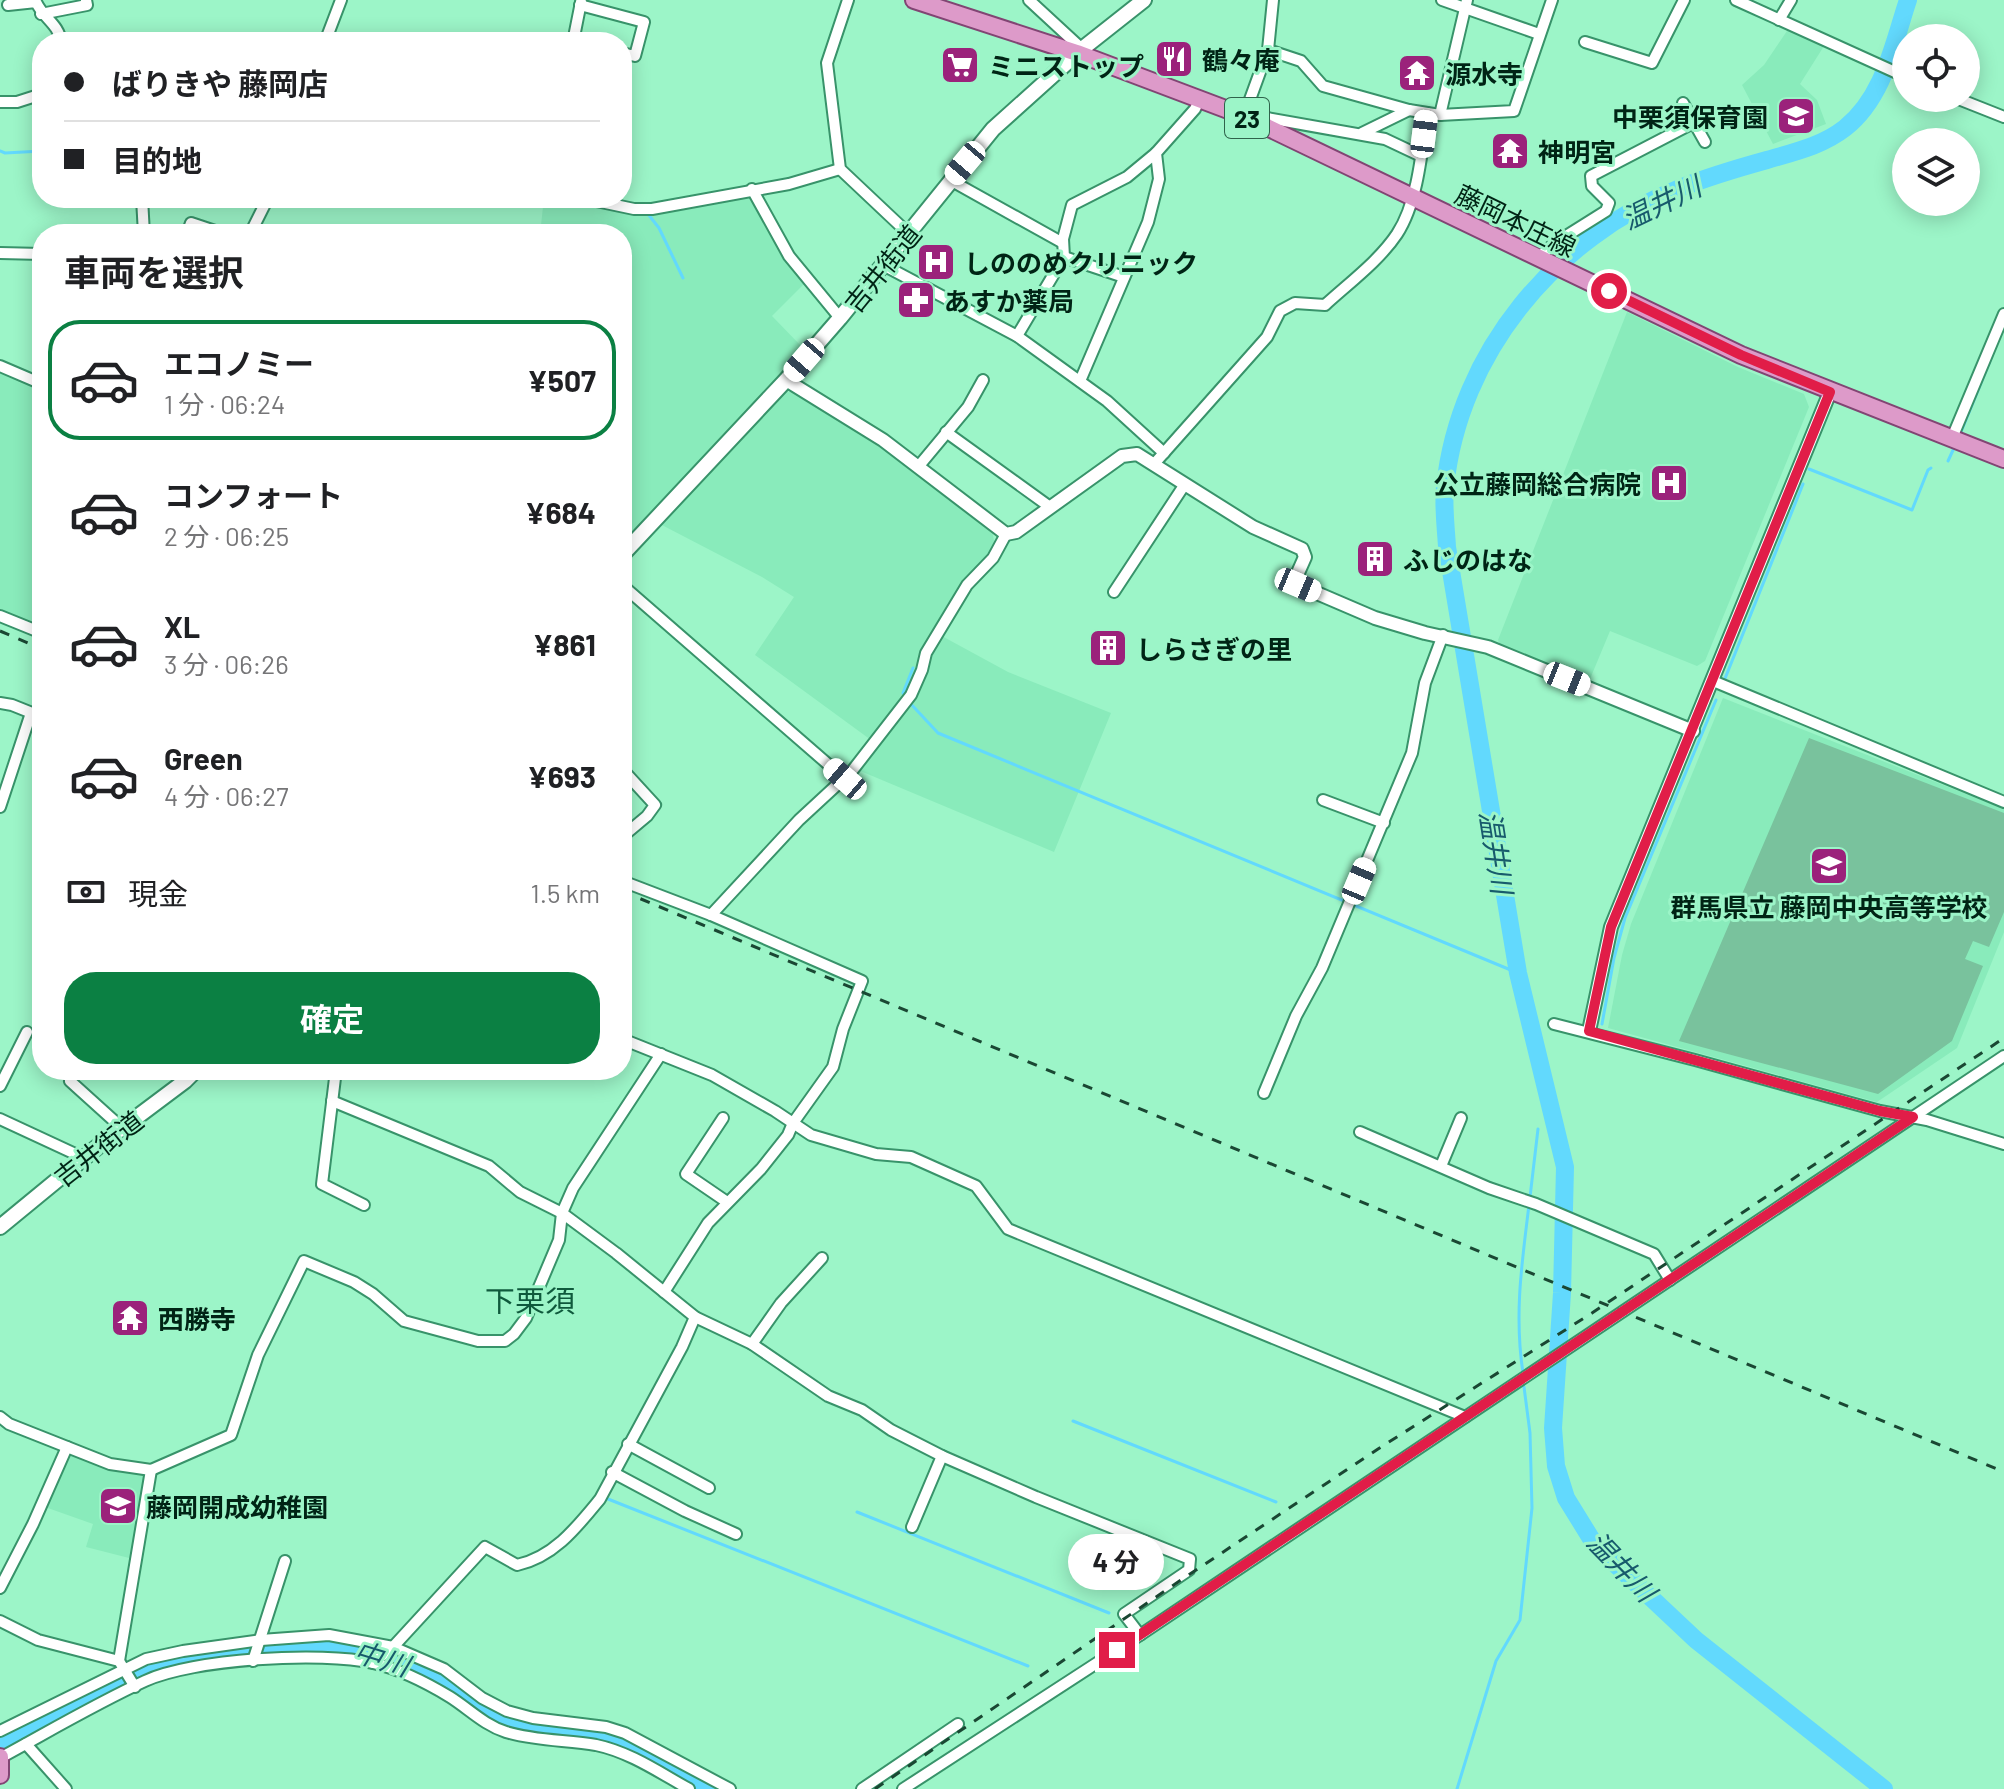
<!DOCTYPE html>
<html lang="ja">
<meta charset="utf-8">
<style>
body{margin:0;font-family:Barlow,"Noto Sans JP",sans-serif;background:#f2f2f2;color:#202124;height:100vh;display:flex;flex-direction:column;font-size:30px;white-space:nowrap}
*{box-sizing:border-box;margin:0}
p{font-size:26px;color:#757577}
.icon{flex:none;width:44px;height:44px;fill:none;stroke:currentColor;stroke-width:2;stroke-linecap:round;stroke-linejoin:round}
.map{position:relative;flex:1;overflow:hidden}
.details{position:absolute;left:32px;top:224px;width:600px;height:856px;display:flex;flex-direction:column;background:#fff;border-radius:32px;box-shadow:0 4px 20px #0003}
.details>*{flex:none}
.top-card{position:absolute;left:32px;top:32px;width:600px;height:176px;border-radius:32px;box-shadow:0 4px 20px #0003;display:grid;align-content:center;height:176px;padding:0 32px;background:#fff}
.tools{position:absolute;left:1892px;top:24px;display:grid;gap:16px}
.tools a{display:grid;place-items:center;width:88px;height:88px;border-radius:50%;background:#fff;box-shadow:0 4px 20px #0003;font-size:40px}
.end{position:absolute;width:36px;height:36px;margin:-18px;border:10px solid #e11d48;background:#fff;box-shadow:0 0 0 4px #fff}
.from{border-radius:50%}
.bubble{position:absolute;height:56px;border-radius:28px;background:#fff;box-shadow:0 4px 20px #0003;font-size:26px;font-weight:700;line-height:56px;text-align:center}
.car{position:absolute;width:24px;height:48px;margin:-24px -12px;border-radius:10px;box-shadow:0 0 6px 2px #0007;background:linear-gradient(#fff 24%,#345 0 40%,#fff 0 76%,#345 0 86%,#fff 0)}
.top-card b{display:flex;align-items:center;gap:28px;height:76px;font-size:30px}
.top-card b+b{border-top:2px solid #e0e0e0}
.top-card i{width:20px;height:20px;background:#202124}
ul{padding:0;list-style:none}
li{display:flex;align-items:center;gap:24px;height:120px;margin:0 16px 12px;padding:0 16px;border:4px solid transparent;border-radius:32px}
li div{flex:1}
li b{display:block;font-size:30px}
li em{font-style:normal;font-weight:700}
li.on{border-color:#0b8043}
li>.icon{width:72px;height:72px;stroke-width:1.5}
h2{padding:0 32px;font-size:36px;line-height:96px}
.pay{display:flex;align-items:center;gap:20px;height:88px;padding:0 32px;font-size:30px}
.pay p{margin-inline-start:auto}
.primary-button{display:flex;gap:16px;margin-top:auto;padding:16px 32px}
.primary-button a{flex:1;height:92px;border-radius:32px;background:#0b8043;color:#fff;font-size:32px;font-weight:700;line-height:92px;text-align:center}
.map>svg:first-child{display:block}
.built{fill:#89ebbb}
.green{fill:#79c29d}
.lines{fill:none;stroke-linecap:round;stroke-linejoin:round}
.stream{stroke:#62d9fd;stroke-width:3}
.river{stroke:#62d9fd;stroke-width:18}
.minor-casing{stroke:#38936a;stroke-width:14}
.tertiary-casing{stroke:#38936a;stroke-width:16}
.secondary-casing{stroke:#38936a;stroke-width:18}
.primary-casing{stroke:#814573;stroke-width:20}
.minor{stroke:#fff;stroke-width:10}
.tertiary{stroke:#fff;stroke-width:12}
.secondary{stroke:#fff;stroke-width:14}
.primary{stroke:#dd9ac9;stroke-width:16}
.rail{stroke:#1a4733;stroke-width:3;stroke-dasharray:10 10;stroke-linecap:butt}
.route{stroke:#e11d48;stroke-width:10}
.labels{text-anchor:middle;dominant-baseline:central;stroke-width:6;stroke-linejoin:round;paint-order:stroke}
.shield{fill:#9cf5c8;stroke:#2f634b;stroke-width:2}
.shield-label{font-size:24px;font-weight:bold;fill:#002415}
.poi-label{font-size:26px;font-weight:bold;fill:#002415;stroke:#9cf5c8;text-anchor:start}
.street-label{font-size:26px;fill:#002415;stroke:#9cf5c8}
.water-label{font-size:28px;font-style:italic;fill:#175a6c;stroke:#9cf5c8}
.quarter-label{font-size:30px;fill:#0f593c;stroke:#9cf5c8}
</style>
<div class="map">
<svg width="2004" height="1789" viewBox="0 0 2004 1789">
<rect width="100%" height="100%" fill="#9cf5c8"/>
<g class="built">
<polygon points="1789,28 1824,46 1800,84 1817,100 1826,124 1773,144 1742,85 1764,65"/>
<polygon points="750,193 805,283 772,316 804,349 622,545 622,234 540,234 544,198 557,198 642,215"/>
<polygon points="1627,312 1738,367 1804,394 1809,407 1705,661 1697,666 1610,631 1590,679 1584,680 1500,646 1498,640"/>
<polygon points="0,369 42,387 42,630 0,612"/>
<polygon points="781,392 793,392 880,445 992,529 994,541 990,555 963,583 919,660 918,670 908,691 871,740 755,655 794,597 762,577 658,523"/>
<polygon points="940,635 1008,672 1111,713 1054,852 858,770"/>
<polygon points="1723,698 2004,809 2004,932 1957,1048 1877,1102 1608,1028 1622,955 1631,924"/>
<polygon points="68,1452 122,1472 147,1474 133,1559 86,1547 93,1524 45,1507"/>
</g>
<polygon class="green" points="1809,738 2004,813 2004,912 1989,947 1973,941 1965,959 1983,966 1952,1041 1878,1094 1679,1041"/>
<g class="lines">
<g class="stream">
<polyline points="0,151 5,153 42,151"/>
<polyline points="648,214 659,228 683,278"/>
<polyline points="1961,432 1992,356"/>
<polyline points="1948,461 1954,448"/>
<polyline points="1809,469 1912,510 1928,470 1931,468"/>
<polyline points="1724,681 1803,484"/>
<polyline points="906,697 903,693 913,668"/>
<polyline points="910,703 938,733 1518,973"/>
<polyline points="1602,1024 1614,958 1625,918 1716,700"/>
<polyline points="1530,1197 1538,1129"/>
<path d="M1523,1373C1514,1315 1522,1262 1529,1205"/>
<polyline points="1073,1421 1276,1502"/>
<polyline points="608,1499 1028,1666"/>
<polyline points="857,1512 1109,1613"/>
<polyline points="1457,1789 1496,1661 1520,1620 1532,1508 1530,1433 1524,1387"/>
</g>
<g class="river">
<polyline points="0,1745 108,1688 170,1663 296,1645 332,1645 370,1650 422,1671 480,1706 521,1727 596,1735 632,1747 708,1789"/>
<path d="M1884,1789L1696,1640L1595,1545L1566,1498L1556,1466L1553,1428L1562,1293L1565,1167L1518,973L1447,547C1446,528 1443,507 1445,487C1459,352 1556,237 1680,188C1708,177 1738,168 1767,160C1794,152 1822,146 1845,128C1884,97 1893,45 1908,0"/>
</g>
<g class="minor-casing">
<g id="minor">
<polyline points="848,0 827,63 840,169 910,235"/>
<polyline points="1029,0 1082,49"/>
<polyline points="1442,0 1539,34"/>
<polyline points="1736,0 1906,77"/>
<path d="M8,5L36,2C43,18 59,24 61,42"/>
<polyline points="580,5 644,22 635,56 622,53"/>
<polyline points="41,14 87,5 86,0"/>
<polyline points="1779,20 1791,0"/>
<polyline points="325,42 341,0"/>
<polyline points="573,42 581,2"/>
<polyline points="1585,42 1652,63 1684,0"/>
<polyline points="1268,50 1301,61 1323,86 1409,110 1440,115 1514,111 1552,0"/>
<polyline points="1956,98 2004,117"/>
<polyline points="0,102 17,102 42,94"/>
<polyline points="1683,103 1705,142"/>
<polyline points="1440,115 1467,0"/>
<polyline points="1244,116 1268,50 1273,0"/>
<polyline points="1258,121 1267,118 1385,139 1421,156"/>
<polyline points="1362,133 1409,110"/>
<polyline points="950,180 1063,243"/>
<polyline points="752,189 789,256 840,318"/>
<polyline points="142,198 144,234"/>
<polyline points="582,198 634,209 652,209 789,184 840,169"/>
<polyline points="187,234 191,223 224,234"/>
<polyline points="250,234 268,198"/>
<polyline points="0,253 42,254"/>
<polyline points="1064,257 1124,277"/>
<polyline points="1538,258 1555,243 1606,211 1609,203 1592,186 1591,176 1693,123"/>
<polyline points="885,266 1017,336 1107,401 1164,453"/>
<polyline points="1017,336 1064,257 1063,239 1072,205 1127,177 1156,153"/>
<polyline points="0,366 42,384"/>
<polyline points="1080,381 1148,222 1159,179 1156,153 1195,109 1200,98"/>
<polyline points="946,432 1050,507"/>
<polyline points="1952,438 2004,314"/>
<path d="M1154,464L1267,337L1280,311L1295,303L1325,305C1349,283 1379,261 1397,234C1418,202 1422,150 1427,113"/>
<polyline points="918,467 968,407 983,380"/>
<polyline points="622,585 845,779"/>
<polyline points="1114,592 1185,484"/>
<polyline points="0,616 42,633"/>
<polyline points="1713,681 2004,802"/>
<polyline points="0,703 12,705 42,717"/>
<polyline points="622,769 655,805 647,816 622,837"/>
<polyline points="1323,800 1384,823"/>
<polyline points="0,807 31,713"/>
<polyline points="42,834 42,845"/>
<polyline points="622,881 711,915 862,981 843,1029 833,1067 793,1123 788,1135 761,1169 708,1223 664,1292"/>
<polyline points="711,915 799,820 852,771 911,695 922,670 926,653 967,585 993,558 1006,534"/>
<polyline points="1554,1024 1695,1060 1880,1111 1927,1120 2004,1144"/>
<polyline points="622,1039 712,1075 775,1111 811,1135 876,1154 911,1157 976,1186 1008,1229 1465,1417"/>
<polyline points="74,1070 70,1081 122,1128"/>
<polyline points="336,1070 322,1184 364,1205"/>
<polyline points="0,1086 27,1032"/>
<polyline points="1264,1093 1296,1016 1322,968 1412,753 1425,683 1443,635"/>
<polyline points="332,1101 489,1166 520,1192 562,1213 616,1253 695,1317 752,1344 828,1396 862,1410 891,1430 942,1456 1036,1497 1190,1559 1189,1570 1124,1614 1140,1635"/>
<polyline points="723,1118 686,1174 727,1202"/>
<polyline points="0,1119 84,1158"/>
<polyline points="1360,1132 1489,1188 1536,1204 1654,1254 1670,1280"/>
<polyline points="1441,1166 1461,1118"/>
<polyline points="752,1344 781,1303 822,1258"/>
<polyline points="0,1417 9,1424 110,1464 151,1470 231,1435 258,1355 304,1261 354,1282 373,1294 404,1321 478,1341 505,1341 514,1334 526,1318 559,1240 562,1213 573,1188 661,1054"/>
<polyline points="628,1444 709,1488"/>
<polyline points="612,1472 685,1511 736,1534"/>
<polyline points="912,1527 942,1456"/>
<polyline points="0,1588 33,1524 67,1447"/>
<polyline points="0,1621 38,1640 119,1661 135,1687"/>
<polyline points="119,1661 151,1470"/>
<polyline points="253,1661 285,1561"/>
<path d="M373,1663L393,1647L485,1547L517,1565C554,1557 577,1527 600,1499L682,1347L695,1317"/>
<polyline points="0,1731 146,1659 183,1651 261,1640 329,1635 393,1647 444,1669 482,1698 507,1711 533,1718 606,1727 625,1733 730,1789"/>
<polyline points="26,1744 66,1789"/>
<path d="M0,1758C48,1732 95,1704 145,1681C192,1659 322,1651 373,1663C399,1669 427,1683 450,1697C469,1709 484,1725 506,1732C535,1741 567,1740 596,1745C630,1752 660,1773 689,1789"/>
<polyline points="862,1789 958,1724"/>
<polyline points="903,1789 1140,1635 2004,1056"/>
</g>
</g>
<g class="tertiary-casing">
<g id="tertiary">
<polyline points="786,380 883,440 1006,534 1016,532 1122,456 1137,454 1253,527 1302,549 1305,557 1297,575 1298,585 1375,618 1425,633 1488,647 1693,731"/>
<polyline points="1589,1031 1611,927 1830,392"/>
</g>
</g>
<g class="secondary-casing">
<g id="secondary">
<polyline points="622,555 786,380 840,318 993,129 1082,49 1144,0"/>
<polyline points="0,1227 101,1144 185,1081 196,1070"/>
</g>
</g>
<g class="primary-casing">
<g id="primary">
<polyline points="914,0 1077,53 1244,116 1741,355 2004,459"/>
<polyline points="0,1757 0,1775"/>
</g>
</g>
<use href="#minor" class="minor"/>
<use href="#tertiary" class="tertiary"/>
<use href="#secondary" class="secondary"/>
<use href="#primary" class="primary"/>
<g class="rail">
<polyline points="0,631 42,649"/>
<polyline points="622,891 2004,1472"/>
<polyline points="875,1789 1178,1582 1378,1449 1592,1313 2004,1038"/>
</g>
</g>
<g class="lines">
<polyline class="route" points="1117,1650 1913,1117 1880,1111 1589,1031 1611,927 1830,392 1741,355 1609,291"/>
</g>
<defs>
<g id="restaurant-square" transform="scale(2)"><rect x="-9" y="-9" width="18" height="18" rx="4" fill="#9b227b" stroke="#9cf5c8"/><path d="M-5-6h1v4h1v-4h1v4h1v-4h1v5L-1.5 .5V6h-2V.5L-5-1ZM5-6V6H3V1.5H1.5Q1.5-4 5-6Z" fill="#fff"/></g>
<g id="supermarket-square" transform="scale(2)"><rect x="-9" y="-9" width="18" height="18" rx="4" fill="#9b227b" stroke="#9cf5c8"/><path d="M-6-5.5h2.5l.6 2H6L4.5 2H-2.5L-4.4-4H-6ZM-1.5 3.2a1.3 1.3 0 1 0 .1 0ZM3 3.2a1.3 1.3 0 1 0 .1 0Z" fill="#fff"/></g>
<g id="temple-square" transform="scale(2)"><rect x="-9" y="-9" width="18" height="18" rx="4" fill="#9b227b" stroke="#9cf5c8"/><path d="M0-6L5-2H3V0L6.5 2.5H4V6H1.5V3h-3V6H-4V2.5H-6.5L-3 0V-2H-5Z" fill="#fff"/></g>
<g id="school-square" transform="scale(2)"><rect x="-9" y="-9" width="18" height="18" rx="4" fill="#9b227b" stroke="#9cf5c8"/><path d="M0-5L7-2L0 1L-7-2ZM-4 1L0 2.5L4 1V4Q0 6-4 4Z" fill="#fff"/></g>
<g id="hospital-square" transform="scale(2)"><rect x="-9" y="-9" width="18" height="18" rx="4" fill="#9b227b" stroke="#9cf5c8"/><path d="M-5-5h3v3.5h4V-5h3V5h-3V1.5h-4V5h-3Z" fill="#fff"/></g>
<g id="pharmacy-square" transform="scale(2)"><rect x="-9" y="-9" width="18" height="18" rx="4" fill="#9b227b" stroke="#9cf5c8"/><path d="M-2-6h4v4h4v4h-4v4h-4v-4h-4v-4h4Z" fill="#fff"/></g>
<g id="building-square" transform="scale(2)"><rect x="-9" y="-9" width="18" height="18" rx="4" fill="#9b227b" stroke="#9cf5c8"/><path d="M-4-6H4V6H1V3H-1V6H-4ZM-2.5-4.3h1.7v1.8h-1.7ZM.8-4.3h1.7v1.8H.8ZM-2.5-1h1.7V.8h-1.7ZM.8-1h1.7V.8H.8Z" fill="#fff"/></g>
</defs>
<g fill-rule="evenodd">
<use href="#restaurant-square" x="1174" y="59"/>
<use href="#supermarket-square" x="960" y="65"/>
<use href="#temple-square" x="1417" y="73"/>
<use href="#school-square" x="1796" y="116"/>
<use href="#temple-square" x="1510" y="151"/>
<use href="#hospital-square" x="936" y="262"/>
<use href="#pharmacy-square" x="916" y="300"/>
<use href="#hospital-square" x="1669" y="483"/>
<use href="#building-square" x="1375" y="559"/>
<use href="#building-square" x="1108" y="648"/>
<use href="#school-square" x="1829" y="866"/>
<use href="#temple-square" x="130" y="1318"/>
<use href="#school-square" x="118" y="1506"/>
</g>
<g class="labels">
<rect class="shield" x="1225" y="98" width="44" height="40" rx="6"/>
<g class="shield-label">
<text x="1247" y="118">23</text>
</g>
<g class="poi-label">
<text x="1202" y="59">鶴々庵</text>
<text x="988" y="65">ミニストップ</text>
<text x="1445" y="73">源水寺</text>
<text x="1768" y="116" text-anchor="end">中栗須保育園</text>
<text x="1538" y="151">神明宮</text>
<text x="964" y="262">しののめクリニック</text>
<text x="944" y="300">あすか薬局</text>
<text x="1641" y="483" text-anchor="end">公立藤岡総合病院</text>
<text x="1403" y="559">ふじのはな</text>
<text x="1136" y="648">しらさぎの里</text>
<text x="1829" y="906" text-anchor="middle">群馬県立 藤岡中央高等学校</text>
<text x="158" y="1318">西勝寺</text>
<text x="146" y="1506">藤岡開成幼稚園</text>
</g>
<g class="street-label">
<text transform="translate(1516 220) rotate(26)">藤岡本庄線</text>
<text transform="translate(882 268) rotate(-51)">吉井街道</text>
<text transform="translate(98 1148) rotate(-38)">吉井街道</text>
</g>
<g class="water-label">
<text transform="translate(1661 202) rotate(-26)">温井川</text>
<text transform="translate(1497 852) rotate(81)">温井川</text>
<text transform="translate(1622 1566) rotate(46)">温井川</text>
<text transform="translate(382 1658) rotate(17)">中川</text>
</g>
<g class="quarter-label">
<text x="530" y="1300">下栗須</text>
</g>
</g>
</svg>
<div class="tools">
<a><svg class="icon" aria-label="locate" viewBox="0 0 24 24"><circle cx="12" cy="12" r="6"/><path d="M12 2v4M12 18v4M2 12h4M18 12h4"/></svg></a>
<a><svg class="icon" aria-label="layers" viewBox="0 0 24 24"><path d="M12 4l9 5-9 5-9-5zM3 14l9 5 9-5"/></svg></a>
</div>
<i class="end from" style="left:1609px;top:291px"></i>
<i class="end" style="left:1117px;top:1650px"></i>
<div class="bubble" style="left:1068px;top:1534px;width:96px">4 分</div>
<i class="car" style="left:1424px;top:134px;rotate:7deg"></i>
<i class="car" style="left:965px;top:163px;rotate:220deg"></i>
<i class="car" style="left:804px;top:360px;rotate:221deg"></i>
<i class="car" style="left:1298px;top:585px;rotate:113deg"></i>
<i class="car" style="left:1567px;top:679px;rotate:112deg"></i>
<i class="car" style="left:845px;top:779px;rotate:311deg"></i>
<i class="car" style="left:1359px;top:881px;rotate:23deg"></i>
<div class="top-card">
<b><i class="from"></i>ばりきや 藤岡店</b>
<b><i></i>目的地</b>
</div>
<section class="details">
<h2>車両を選択</h2>
<ul>
<li class="on"><svg class="icon" aria-label="car" viewBox="0 0 24 24"><path d="M5 17H2v-5l4-1 3-4h7l3 4 3 1v5h-3M9 17h6M6 11h13"/><circle cx="7" cy="17" r="2"/><circle cx="17" cy="17" r="2"/></svg><div><b>エコノミー</b><p>1 分 · 06:24</p></div><em>¥507</em></li>
<li><svg class="icon" aria-label="car" viewBox="0 0 24 24"><path d="M5 17H2v-5l4-1 3-4h7l3 4 3 1v5h-3M9 17h6M6 11h13"/><circle cx="7" cy="17" r="2"/><circle cx="17" cy="17" r="2"/></svg><div><b>コンフォート</b><p>2 分 · 06:25</p></div><em>¥684</em></li>
<li><svg class="icon" aria-label="car" viewBox="0 0 24 24"><path d="M5 17H2v-5l4-1 3-4h7l3 4 3 1v5h-3M9 17h6M6 11h13"/><circle cx="7" cy="17" r="2"/><circle cx="17" cy="17" r="2"/></svg><div><b>XL</b><p>3 分 · 06:26</p></div><em>¥861</em></li>
<li><svg class="icon" aria-label="car" viewBox="0 0 24 24"><path d="M5 17H2v-5l4-1 3-4h7l3 4 3 1v5h-3M9 17h6M6 11h13"/><circle cx="7" cy="17" r="2"/><circle cx="17" cy="17" r="2"/></svg><div><b>Green</b><p>4 分 · 06:27</p></div><em>¥693</em></li>
</ul>
<div class="pay"><svg class="icon" aria-label="cash" viewBox="0 0 24 24"><path d="M3 7h18v10H3z"/><circle cx="12" cy="12" r="2"/></svg>現金<p>1.5 km</p></div>
<div class="primary-button"><a>確定</a></div>
</section>
</div>
